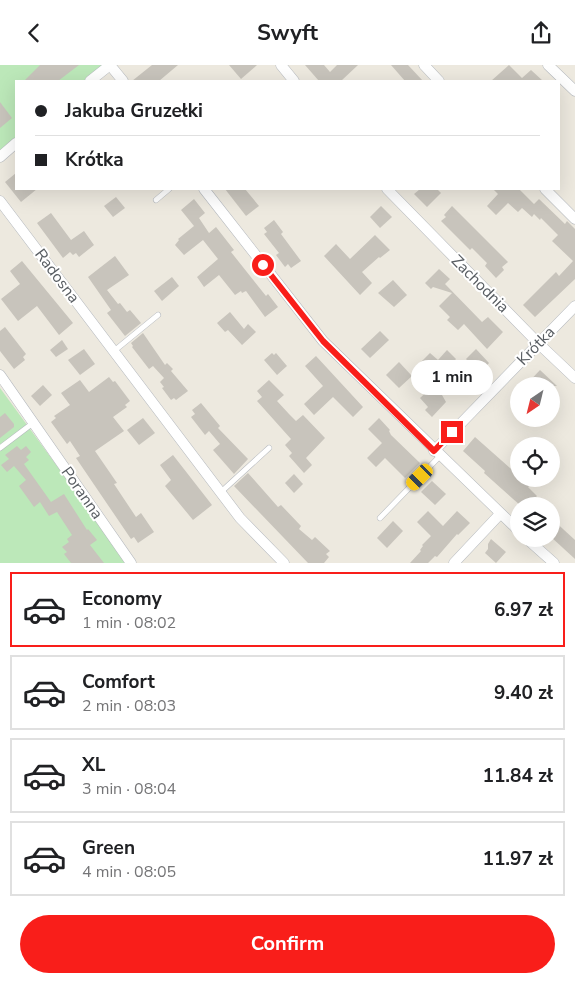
<!DOCTYPE html>
<meta charset="utf-8">
<style>
body{margin:0;font-family:"Nunito Sans",sans-serif;background:#f2f2f2;color:#202124;height:100vh;display:flex;flex-direction:column;font-size:19px;white-space:nowrap}
*{box-sizing:border-box;margin:0}
p{font-size:16px;color:#757577}
.icon{flex:none;width:28px;height:28px;fill:none;stroke:currentColor;stroke-width:2;stroke-linecap:round;stroke-linejoin:round}
.map{position:relative;height:498px;overflow:hidden}
.side{display:flex;flex-direction:column;background:#fff;flex:1}
.side>*{flex:none}
.top-card{position:absolute;left:15px;top:15px;width:545px;height:110px;border-radius:0px;box-shadow:0 5px 20px #0002;display:grid;align-content:center;height:110px;padding:0 20px;background:#fff}
.needle{width:32px;rotate:215deg}
.controls{position:absolute;left:510px;top:312px;display:grid;gap:10px}
.controls a{display:grid;place-items:center;width:50px;height:50px;border-radius:50%;background:#fff;box-shadow:0 5px 20px #0002;font-size:25px}
.end{position:absolute;width:22px;height:22px;margin:-11px;border:6px solid #f91e1a;background:#fff;box-shadow:0 0 0 2px #fff}
.from{border-radius:50%}
.bubble{position:absolute;height:35px;border-radius:18px;background:#fff;box-shadow:0 5px 20px #0002;font-size:16px;font-weight:700;line-height:35px;text-align:center}
.car{position:absolute;width:15px;height:30px;margin:-15px -8px;border-radius:6px;box-shadow:0 0 4px 1px #0007;background:linear-gradient(#f5c518 24%,#345 0 40%,#f5c518 0 76%,#345 0 86%,#f5c518 0)}
.top-card b{display:flex;align-items:center;gap:18px;height:48px;font-size:19px}
.top-card b+b{border-top:1px solid #e0e0e0}
.top-card i{width:12px;height:12px;background:#202124}
ul{padding:9px 0 0;list-style:none}
li{display:flex;align-items:center;gap:15px;height:75px;margin:0 10px 8px;padding:0 10px;border:2px solid #e0e0e0;border-radius:0px}
li div{flex:1}
li b{display:block;font-size:19px}
li em{font-style:normal;font-weight:700}
li.current{border-color:#f91e1a}
li>.icon{width:45px;height:45px;stroke-width:1.5}
.primary-button{display:flex;gap:10px;margin-top:auto;padding:10px 20px}
.primary-button a{flex:1;height:58px;border-radius:30px;background:#f91e1a;color:#fff;font-size:20px;font-weight:700;line-height:58px;text-align:center}
header{display:flex;justify-content:space-between;align-items:center;height:65px;padding:0 20px;background:#fff;font-size:22px;font-weight:700}
.map>svg:first-child{display:block}
.green{fill:#bce8b9}
.building{fill:#c8c4bc}
.lines{fill:none;stroke-linecap:round;stroke-linejoin:round}
.service-casing{stroke:#b5b9be;stroke-width:6}
.minor-casing{stroke:#b5b9be;stroke-width:11}
.service{stroke:#fff;stroke-width:5}
.minor{stroke:#fff;stroke-width:10}
.route{stroke:#f91e1a;stroke-width:6}
.labels{text-anchor:middle;dominant-baseline:central;stroke-width:4;stroke-linejoin:round;paint-order:stroke}
.street-label{font-size:16px;fill:#585d62;stroke:#fff}
</style>
<header><svg class="icon" aria-label="back" viewBox="0 0 24 24"><path d="M15 5l-7 7 7 7"/></svg>Swyft<svg class="icon" aria-label="share" viewBox="0 0 24 24"><path d="M12 15V3M7 8l5-5 5 5M5 13v7h14v-7"/></svg></header>
<div class="map">
<svg width="575" height="498" viewBox="0 0 575 498">
<rect width="100%" height="100%" fill="#ede9df"/>
<g class="green">
<polygon points="0,0 107,0 87,16 16,16 16,74 0,87"/>
<polygon points="0,323 128,498 0,498"/>
</g>
<g class="building">
<polygon points="40,0 79,0 58,16 24,16"/>
<polygon points="152,0 178,0 159,16 132,16"/>
<polygon points="229,0 257,0 241,14"/>
<polygon points="305,0 324,0 330,7 337,0 358,0 341,16 319,16"/>
<polygon points="391,0 408,0 423,16 405,16"/>
<polygon points="509,0 522,13 531,5 543,16 491,16"/>
<polygon points="0,37 12,53 0,63"/>
<polygon points="16,108 16,124 37,124 21,137 5,117"/>
<polygon points="225,124 245,124 259,141 246,151"/>
<polygon points="420,124 437,124 441,128 427,142 414,129"/>
<polygon points="493,124 519,124 534,139 539,134 565,159 567,156 575,164 575,214 535,252 523,240 556,207 559,211 573,196 552,176 558,170 541,153 540,155 534,149 532,152 522,143 518,147 508,138 496,150 487,141 498,129"/>
<polygon points="116,132 125,143 113,152 104,141"/>
<polygon points="194,134 205,148 199,153 209,168 216,162 234,185 231,187 266,231 268,229 278,242 265,252 246,226 242,228 241,226 235,230 219,210 204,222 197,212 218,194 203,175 184,190 175,180 179,175 178,174 194,161 181,145"/>
<polygon points="381,141 392,152 380,163 370,152"/>
<polygon points="452,141 508,197 502,202 504,205 496,213 485,201 487,198 472,183 470,185 441,156 446,152 444,150"/>
<polygon points="51,148 71,175 84,166 94,180 79,192 76,188 73,190 70,187 63,193 37,158"/>
<polygon points="274,155 283,167 281,169 301,196 291,203 288,199 285,202 276,190 279,188 264,169 267,167 264,163"/>
<polygon points="375,170 390,185 380,193 379,192 362,207 372,218 360,230 324,191 336,179 350,194"/>
<polygon points="115,191 129,210 107,225 118,239 120,238 127,247 130,245 141,258 125,271 107,248 111,245 88,212"/>
<polygon points="22,196 73,258 59,270 37,241 18,256 1,234 20,219 10,206"/>
<polygon points="439,204 450,214 445,219 482,257 488,252 503,267 487,284 464,259 458,265 447,255 450,252 439,241 452,228 433,222 431,224 425,218"/>
<polygon points="172,212 179,221 162,236 154,226"/>
<polygon points="393,215 407,230 394,242 378,228"/>
<polygon points="230,247 244,264 248,259 256,267 242,280 228,265 225,267 217,258"/>
<polygon points="5,262 26,289 23,292 25,295 14,304 0,286 0,266"/>
<polygon points="380,266 389,275 370,293 361,284"/>
<polygon points="143,268 165,300 167,298 173,304 171,306 188,326 176,335 174,333 171,335 162,323 164,322 160,317 164,313 153,301 149,304 132,282 133,281 131,278"/>
<polygon points="62,275 68,284 56,292 50,285"/>
<polygon points="84,284 95,299 80,310 68,295"/>
<polygon points="476,284 489,298 480,308 466,294"/>
<polygon points="447,285 456,294 447,304 438,295"/>
<polygon points="272,288 274,290 276,288 287,301 277,310 264,295"/>
<polygon points="430,288 438,295 428,305 420,298"/>
<polygon points="316,291 363,342 353,352 333,332 314,350 304,339 323,321 305,301"/>
<polygon points="399,297 412,311 399,323 386,310"/>
<polygon points="540,305 557,321 525,321"/>
<polygon points="109,312 113,317 115,316 130,336 125,340 127,342 113,352 124,366 95,386 117,418 114,419 136,452 141,448 154,467 138,478 134,472 131,474 76,393 80,391 70,376 67,379 51,357 56,353 54,351 70,340 61,328 80,315 89,327"/>
<polygon points="269,315 284,330 277,336 289,349 296,356 303,350 325,373 306,393 312,400 304,408 289,391 292,388 285,380 291,374 257,336 262,332 257,326"/>
<polygon points="43,320 52,330 40,341 31,331"/>
<polygon points="432,322 442,330 446,337 432,352 425,345 428,342 420,333"/>
<polygon points="201,338 220,361 218,363 248,394 234,409 213,385 220,379 209,366 205,370 191,352 195,349 192,345"/>
<polygon points="5,348 14,359 14,362 0,373 0,352"/>
<polygon points="143,353 155,368 139,380 127,365"/>
<polygon points="379,353 390,365 389,366 391,370 420,398 405,413 385,393 376,402 367,393 382,378 368,364"/>
<polygon points="475,372 519,411 519,414 536,414 528,422 537,431 536,432 546,441 521,441 484,408 485,406 463,386"/>
<polygon points="17,381 21,385 26,381 31,387 26,392 29,395 24,399 51,437 64,429 87,465 88,464 97,475 90,480 104,498 71,498 64,489 67,487 62,482 69,477 67,474 72,470 57,447 49,451 40,437 34,442 19,421 26,415 14,401 7,407 1,400 9,394 5,390"/>
<polygon points="173,390 212,440 193,455 165,421 171,415 160,400"/>
<polygon points="248,408 278,442 281,440 301,461 299,464 312,475 315,472 330,486 326,489 329,492 324,498 308,498 234,421"/>
<polygon points="294,409 303,419 294,428 285,418"/>
<polygon points="432,416 446,429 435,440 421,427"/>
<polygon points="428,446 443,461 457,446 470,458 458,470 457,469 437,492 435,491 428,498 410,498 421,486 420,485 423,481 422,480 431,471 417,457"/>
<polygon points="551,453 575,475 575,494 551,472"/>
<polygon points="393,456 403,466 387,483 377,473"/>
<polygon points="491,474 506,487 496,498 485,488 488,484 488,479"/>
</g>
<g class="lines">
<g class="service-casing">
<g id="service">
<polyline points="156,135 169,124"/>
<polyline points="114,286 158,250"/>
<polyline points="0,383 33,358"/>
<polyline points="221,427 269,383"/>
<polyline points="380,453 440,391"/>
</g>
</g>
<g class="minor-casing">
<g id="minor">
<polyline points="110,0 123,16"/>
<polyline points="281,0 294,16"/>
<polyline points="424,0 439,16"/>
<polyline points="548,0 575,26"/>
<polyline points="90,16 110,0"/>
<polyline points="0,92 16,78"/>
<polyline points="204,124 323,276 519,466"/>
<polyline points="387,124 538,278 575,313"/>
<polyline points="545,124 575,154"/>
<polyline points="0,136 240,453 284,498"/>
<polyline points="0,310 131,498"/>
<polyline points="434,386 575,241"/>
<polyline points="527,474 554,498"/>
<polyline points="454,498 500,449"/>
</g>
</g>
<use href="#service" class="service"/>
<use href="#minor" class="minor"/>
</g>
<g class="lines">
<polyline class="route" points="263,200 323,276 434,386 452,367"/>
</g>
<g class="labels">
<g class="street-label">
<text transform="translate(57 211) rotate(53)">Radosna</text>
<text transform="translate(480 219) rotate(45)">Zachodnia</text>
<text transform="translate(536 281) rotate(-46)">Krótka</text>
<text transform="translate(82 428) rotate(55)">Poranna</text>
</g>
</g>
</svg>
<div class="controls">
<a><svg class="needle" viewBox="-14 -14 28 28"><path d="M0-13l5 13h-10z" fill="#e53935"/><path d="M0 13l5-13h-10z" fill="#757577"/></svg></a>
<a><svg class="icon" aria-label="locate" viewBox="0 0 24 24"><circle cx="12" cy="12" r="6"/><path d="M12 2v4M12 18v4M2 12h4M18 12h4"/></svg></a>
<a><svg class="icon" aria-label="layers" viewBox="0 0 24 24"><path d="M12 4l9 5-9 5-9-5zM3 14l9 5 9-5"/></svg></a>
</div>
<i class="end from" style="left:263px;top:200px"></i>
<i class="end" style="left:452px;top:367px"></i>
<div class="bubble" style="left:411px;top:295px;width:82px">1 min</div>
<i class="car" style="left:420px;top:412px;rotate:225deg"></i>
<div class="top-card">
<b><i class="from"></i>Jakuba Gruzełki</b>
<b><i></i>Krótka</b>
</div>
</div>
<section class="side">
<ul>
<li class="current"><svg class="icon" aria-label="car" viewBox="0 0 24 24"><path d="M5 17H2v-5l4-1 3-4h7l3 4 3 1v5h-3M9 17h6M6 11h13"/><circle cx="7" cy="17" r="2"/><circle cx="17" cy="17" r="2"/></svg><div><b>Economy</b><p>1 min · 08:02</p></div><em>6.97 zł</em></li>
<li><svg class="icon" aria-label="car" viewBox="0 0 24 24"><path d="M5 17H2v-5l4-1 3-4h7l3 4 3 1v5h-3M9 17h6M6 11h13"/><circle cx="7" cy="17" r="2"/><circle cx="17" cy="17" r="2"/></svg><div><b>Comfort</b><p>2 min · 08:03</p></div><em>9.40 zł</em></li>
<li><svg class="icon" aria-label="car" viewBox="0 0 24 24"><path d="M5 17H2v-5l4-1 3-4h7l3 4 3 1v5h-3M9 17h6M6 11h13"/><circle cx="7" cy="17" r="2"/><circle cx="17" cy="17" r="2"/></svg><div><b>XL</b><p>3 min · 08:04</p></div><em>11.84 zł</em></li>
<li><svg class="icon" aria-label="car" viewBox="0 0 24 24"><path d="M5 17H2v-5l4-1 3-4h7l3 4 3 1v5h-3M9 17h6M6 11h13"/><circle cx="7" cy="17" r="2"/><circle cx="17" cy="17" r="2"/></svg><div><b>Green</b><p>4 min · 08:05</p></div><em>11.97 zł</em></li>
</ul>
<div class="primary-button"><a>Confirm</a></div>
</section>
